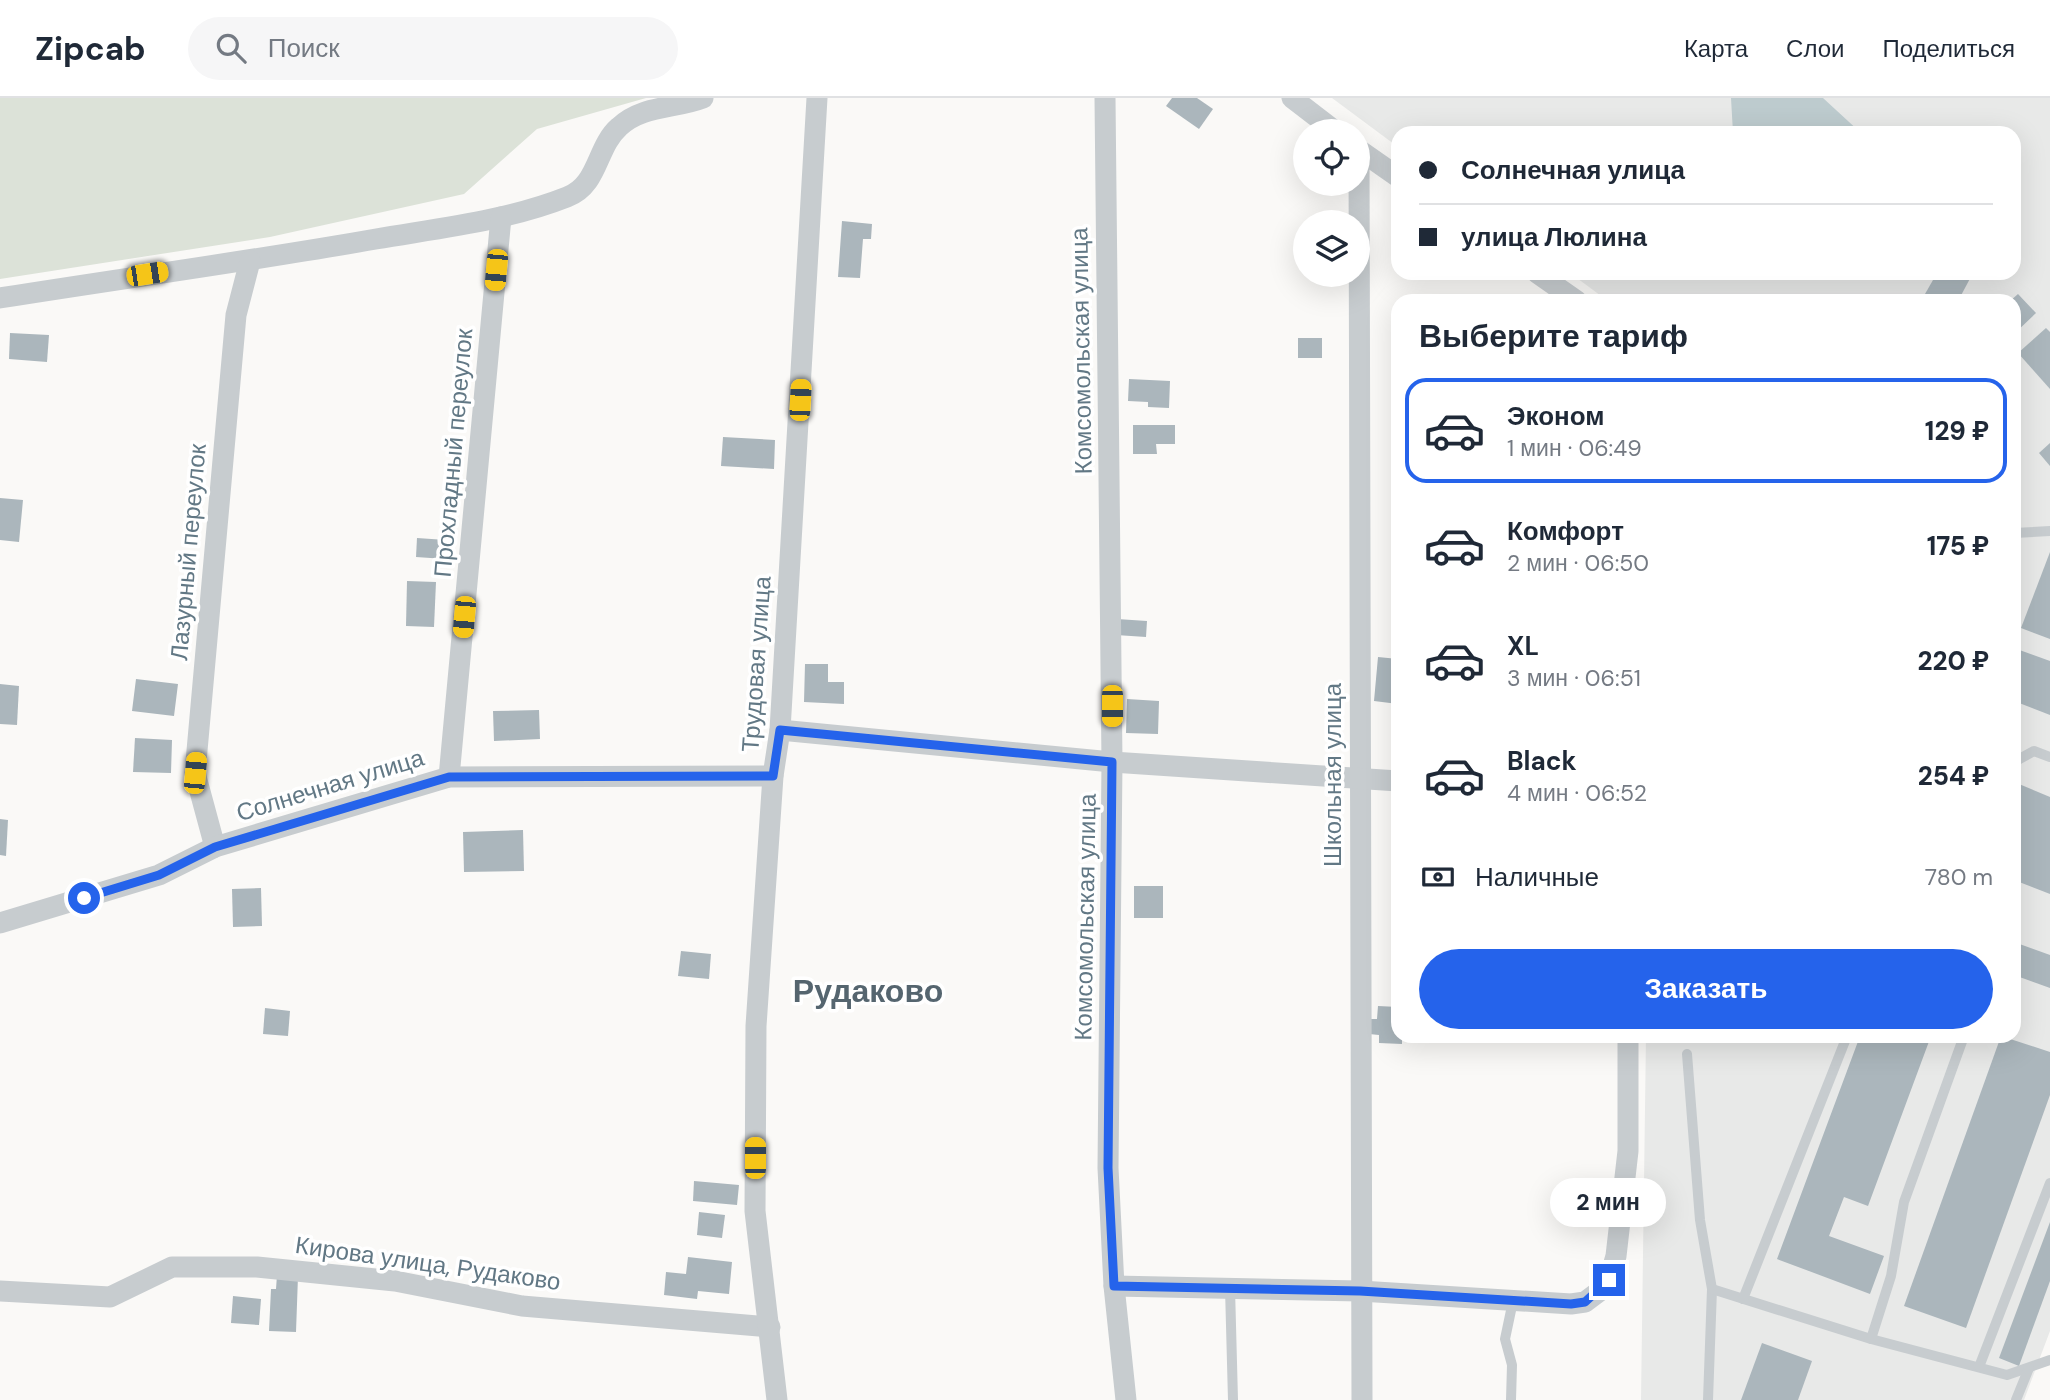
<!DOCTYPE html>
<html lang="ru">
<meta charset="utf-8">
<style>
body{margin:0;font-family:"DM Sans",sans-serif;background:#f6f6f7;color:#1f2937;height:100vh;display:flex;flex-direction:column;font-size:26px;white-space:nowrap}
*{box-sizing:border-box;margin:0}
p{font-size:23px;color:#747a83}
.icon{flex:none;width:38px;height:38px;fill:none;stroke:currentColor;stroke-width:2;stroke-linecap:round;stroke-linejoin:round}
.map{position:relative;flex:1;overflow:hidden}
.sheet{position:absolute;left:1391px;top:196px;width:630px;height:749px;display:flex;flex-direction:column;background:#fff;border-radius:21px;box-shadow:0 7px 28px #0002}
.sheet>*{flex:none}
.banner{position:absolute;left:1391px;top:28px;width:630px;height:154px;border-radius:21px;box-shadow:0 7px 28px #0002;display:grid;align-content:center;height:154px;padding:0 28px;background:#fff}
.controls{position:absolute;left:1293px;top:21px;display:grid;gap:14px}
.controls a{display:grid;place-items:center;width:77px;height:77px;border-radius:50%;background:#fff;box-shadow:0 7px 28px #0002;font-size:35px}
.end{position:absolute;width:32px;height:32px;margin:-16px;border:9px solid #2563eb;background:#fff;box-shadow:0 0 0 4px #fff}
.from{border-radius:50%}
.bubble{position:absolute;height:49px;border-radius:24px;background:#fff;box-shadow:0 7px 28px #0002;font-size:23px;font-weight:800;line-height:49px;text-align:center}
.car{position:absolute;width:21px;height:42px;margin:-21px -10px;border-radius:9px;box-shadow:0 0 5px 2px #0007;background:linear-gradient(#f5c518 24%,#345 0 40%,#f5c518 0 76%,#345 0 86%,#f5c518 0)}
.banner b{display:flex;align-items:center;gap:24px;height:66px;font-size:26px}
.banner b+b{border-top:2px solid #e0e1e3}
.banner i{width:18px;height:18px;background:#1f2937}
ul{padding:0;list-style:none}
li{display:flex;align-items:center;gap:21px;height:105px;margin:0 14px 10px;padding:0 14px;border:4px solid transparent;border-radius:21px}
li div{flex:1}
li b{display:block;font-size:26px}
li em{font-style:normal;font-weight:800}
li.current{border-color:#2563eb}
li>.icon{width:63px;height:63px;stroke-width:1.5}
h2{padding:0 28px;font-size:32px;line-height:84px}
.pay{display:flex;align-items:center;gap:18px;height:77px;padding:0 28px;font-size:26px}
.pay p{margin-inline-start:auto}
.button{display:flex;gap:14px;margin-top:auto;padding:14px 28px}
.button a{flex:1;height:80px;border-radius:42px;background:#2563eb;color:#fff;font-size:28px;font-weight:800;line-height:80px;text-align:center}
header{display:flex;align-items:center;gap:42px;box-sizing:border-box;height:98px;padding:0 35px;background:#fff;border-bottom:2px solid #e0e1e3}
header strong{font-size:33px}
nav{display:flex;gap:38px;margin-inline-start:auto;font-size:24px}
.search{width:490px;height:63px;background:#f6f6f7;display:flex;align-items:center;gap:18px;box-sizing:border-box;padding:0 24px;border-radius:38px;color:#747a83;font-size:26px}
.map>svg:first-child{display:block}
.built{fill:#e8e9e8}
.green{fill:#dce2d8}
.water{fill:#bdcbce}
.building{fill:#abb6bc}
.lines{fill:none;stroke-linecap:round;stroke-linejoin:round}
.lane{stroke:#c7cccf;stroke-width:10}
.street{stroke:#c7cccf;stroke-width:21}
.route{stroke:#2563eb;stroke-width:9}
.labels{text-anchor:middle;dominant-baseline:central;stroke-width:7;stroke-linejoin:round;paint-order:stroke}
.street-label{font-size:24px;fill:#627885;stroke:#fff}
.district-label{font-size:32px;font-weight:bold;fill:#55656f;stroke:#fff}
</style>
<header>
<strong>Zipcab</strong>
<div class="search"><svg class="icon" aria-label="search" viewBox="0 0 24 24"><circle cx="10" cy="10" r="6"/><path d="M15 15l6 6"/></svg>Поиск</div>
<nav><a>Карта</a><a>Слои</a><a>Поделиться</a></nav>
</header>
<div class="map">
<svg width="2050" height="1302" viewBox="0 0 2050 1302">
<rect width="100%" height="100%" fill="#faf9f7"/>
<polygon class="built" points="1332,0 2050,0 2050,1233 2024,1302 1641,1302 1646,938 2014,938 2014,203 1608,203 1570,175 2014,175 2014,35 1398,35 1398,49"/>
<polygon class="green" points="0,0 646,0 537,31 464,96 270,139 0,181"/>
<polygon class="water" points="1731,0 1823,0 1861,35 1789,35 1782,30 1777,35 1733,35"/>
<g class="building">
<polygon points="1172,0 1197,0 1213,11 1199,31 1166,8"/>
<polygon points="842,123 872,126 871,141 863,141 860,180 838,179"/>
<polygon points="1937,175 1973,175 1958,203 1921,203"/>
<polygon points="2018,196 2036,215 2014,236 2014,203 2010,203"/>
<polygon points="2046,230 2050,234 2050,291 2018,255"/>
<polygon points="10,235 49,237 47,264 9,261"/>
<rect x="1298" y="240" width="24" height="20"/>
<polygon points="1129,281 1170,283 1169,310 1148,309 1148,304 1128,303"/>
<polygon points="1133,327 1175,327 1175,346 1156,346 1157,356 1133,356"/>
<polygon points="723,339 775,342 774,371 721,368"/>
<polygon points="2050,345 2050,368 2039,355"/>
<polygon points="0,400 23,402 19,444 0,442"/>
<polygon points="417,440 446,442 445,461 416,459"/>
<polygon points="2050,454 2050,541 2021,530"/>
<polygon points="407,483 436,484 434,529 406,528"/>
<polygon points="1117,521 1147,523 1146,539 1116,537"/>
<polygon points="2014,550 2050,563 2050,617 2014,603"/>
<polygon points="1378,559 1398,561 1398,606 1374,603"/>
<polygon points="805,566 828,566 828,584 844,584 844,606 804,604"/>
<polygon points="136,581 178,586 174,618 132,613"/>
<polygon points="0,586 19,588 17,627 0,626"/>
<polygon points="1127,601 1159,603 1158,636 1126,635"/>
<polygon points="539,612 540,641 494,643 493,613"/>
<polygon points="135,640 172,642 171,675 133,674"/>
<polygon points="2019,686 2050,699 2050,796 2014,782 2014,698"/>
<polygon points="0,721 8,722 6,758 0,757"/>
<polygon points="523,732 524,773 464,774 463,734"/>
<rect x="1134" y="788" width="29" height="32"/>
<polygon points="261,790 262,828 233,829 232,791"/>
<polygon points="2014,844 2050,857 2050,890 2014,877"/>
<polygon points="681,853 711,856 709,881 678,878"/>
<polygon points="1378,908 1398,909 1398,938 1402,938 1402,946 1379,945 1379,937 1369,936 1370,921 1377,921"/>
<polygon points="265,910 290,913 288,938 263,936"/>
<polygon points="1860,938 1931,938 1868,1108 1844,1099 1829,1138 1884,1158 1870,1196 1777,1161"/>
<polygon points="2001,938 2050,954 2050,997 1966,1230 1904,1208"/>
<polygon points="694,1083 739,1087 737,1107 693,1103"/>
<polygon points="699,1114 725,1117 722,1140 697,1137"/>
<polygon points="2050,1124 2050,1183 2019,1268 1999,1260"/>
<polygon points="688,1159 732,1164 729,1196 698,1193 697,1201 664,1197 666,1174 686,1176"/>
<polygon points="277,1177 298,1178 296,1234 269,1233 271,1191 276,1191"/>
<polygon points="233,1198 261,1201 259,1227 231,1225"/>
<polygon points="1762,1245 1812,1263 1798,1302 1741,1302"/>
</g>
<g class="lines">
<g class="lane">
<polyline points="2014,435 2050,433"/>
<polyline points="2014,664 2034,653 2050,659"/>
<polyline points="1687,956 1700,1122 1712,1191 1708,1302"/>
<polyline points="1230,1190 1233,1302"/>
<polyline points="1712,1191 1871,1241 2007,1277 2050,1262"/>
<polyline points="1743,1201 1847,938"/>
<polyline points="1871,1241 1891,1178 1904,1104 1964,938"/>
<polyline points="1979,1269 2050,1085"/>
<polyline points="1511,1302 1512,1267 1505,1241 1513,1203"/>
<polyline points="2016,1302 2029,1270"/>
</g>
<g class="street">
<polyline points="1105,0 1112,664 1108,1070 1114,1188 1126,1302"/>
<polyline points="1292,0 1335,33"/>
<polyline points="1358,51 1398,79"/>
<polyline points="1359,52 1362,1302"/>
<polyline points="1537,175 1577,203"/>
<path d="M0,200C125,180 251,163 376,141C440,130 506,123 567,99C599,87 596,49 619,29C642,7 675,11 703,0"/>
<polyline points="780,632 1112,664 1398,683"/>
<polyline points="449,679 501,119"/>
<polyline points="215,749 195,675 236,217 250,163"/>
<polyline points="0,825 159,777 215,749 449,679 773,678"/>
<polyline points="1114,1188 1360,1193 1571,1206 1585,1204 1601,1192 1609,1182 1616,1158 1628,1053 1628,938"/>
<polyline points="0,1193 110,1199 172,1169 257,1169 395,1183 522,1208 770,1229"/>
<polyline points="777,1302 755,1113 756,928 773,678 780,632 817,0"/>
</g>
</g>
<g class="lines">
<polyline class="route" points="84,800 159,777 215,749 449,679 773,678 780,632 1112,664 1108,1070 1114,1188 1360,1193 1571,1206 1585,1204 1609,1182"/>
</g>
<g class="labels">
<g class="street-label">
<text transform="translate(1081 253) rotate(-91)">Комсомольская улица</text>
<text transform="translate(453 355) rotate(-85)">Прохладный переулок</text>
<text transform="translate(188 454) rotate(-85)">Лазурный переулок</text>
<text transform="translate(756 566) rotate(-86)">Трудовая улица</text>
<text transform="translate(1332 677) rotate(-90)">Школьная улица</text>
<text transform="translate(330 687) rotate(-17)">Солнечная улица</text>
<text transform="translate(1085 819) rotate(-89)">Комсомольская улица</text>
<text transform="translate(428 1165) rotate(8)">Кирова улица, Рудаково</text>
</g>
<g class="district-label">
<text x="868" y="893">Рудаково</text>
</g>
</g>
</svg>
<div class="controls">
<a><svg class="icon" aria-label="locate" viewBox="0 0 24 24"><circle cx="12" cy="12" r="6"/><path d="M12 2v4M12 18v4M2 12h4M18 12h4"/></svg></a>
<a><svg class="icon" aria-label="layers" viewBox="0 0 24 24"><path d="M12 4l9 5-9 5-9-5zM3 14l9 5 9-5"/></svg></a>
</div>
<i class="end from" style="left:84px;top:800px"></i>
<i class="end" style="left:1609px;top:1182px"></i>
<div class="bubble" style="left:1550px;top:1080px;width:116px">2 мин</div>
<i class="car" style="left:496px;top:172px;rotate:185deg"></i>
<i class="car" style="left:147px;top:176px;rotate:81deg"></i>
<i class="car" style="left:800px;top:302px;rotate:3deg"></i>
<i class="car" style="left:464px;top:519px;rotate:185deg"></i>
<i class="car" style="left:1112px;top:608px;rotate:180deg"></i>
<i class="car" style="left:195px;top:675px;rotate:5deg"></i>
<i class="car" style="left:755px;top:1060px;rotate:0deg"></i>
<div class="banner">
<b><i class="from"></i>Солнечная улица</b>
<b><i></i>улица Люлина</b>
</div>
<section class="sheet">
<h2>Выберите тариф</h2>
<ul>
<li class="current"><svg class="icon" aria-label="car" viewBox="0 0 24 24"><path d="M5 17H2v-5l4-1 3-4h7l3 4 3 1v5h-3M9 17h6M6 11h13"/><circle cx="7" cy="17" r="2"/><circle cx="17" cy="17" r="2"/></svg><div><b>Эконом</b><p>1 мин · 06:49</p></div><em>129 ₽</em></li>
<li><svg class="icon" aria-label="car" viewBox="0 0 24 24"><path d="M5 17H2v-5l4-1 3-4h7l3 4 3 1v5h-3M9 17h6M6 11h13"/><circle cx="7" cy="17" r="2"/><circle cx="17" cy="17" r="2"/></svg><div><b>Комфорт</b><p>2 мин · 06:50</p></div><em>175 ₽</em></li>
<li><svg class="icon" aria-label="car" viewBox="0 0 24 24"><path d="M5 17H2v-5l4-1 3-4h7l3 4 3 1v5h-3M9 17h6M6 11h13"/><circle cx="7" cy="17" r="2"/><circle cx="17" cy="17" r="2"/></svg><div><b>XL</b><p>3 мин · 06:51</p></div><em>220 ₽</em></li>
<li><svg class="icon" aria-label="car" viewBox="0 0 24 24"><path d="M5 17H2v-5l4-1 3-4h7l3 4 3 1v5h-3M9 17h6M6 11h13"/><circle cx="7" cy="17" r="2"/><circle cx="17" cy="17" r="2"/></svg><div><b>Black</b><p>4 мин · 06:52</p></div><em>254 ₽</em></li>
</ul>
<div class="pay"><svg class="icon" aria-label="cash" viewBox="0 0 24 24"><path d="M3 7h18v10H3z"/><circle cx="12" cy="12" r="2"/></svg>Наличные<p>780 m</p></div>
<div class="button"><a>Заказать</a></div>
</section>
</div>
